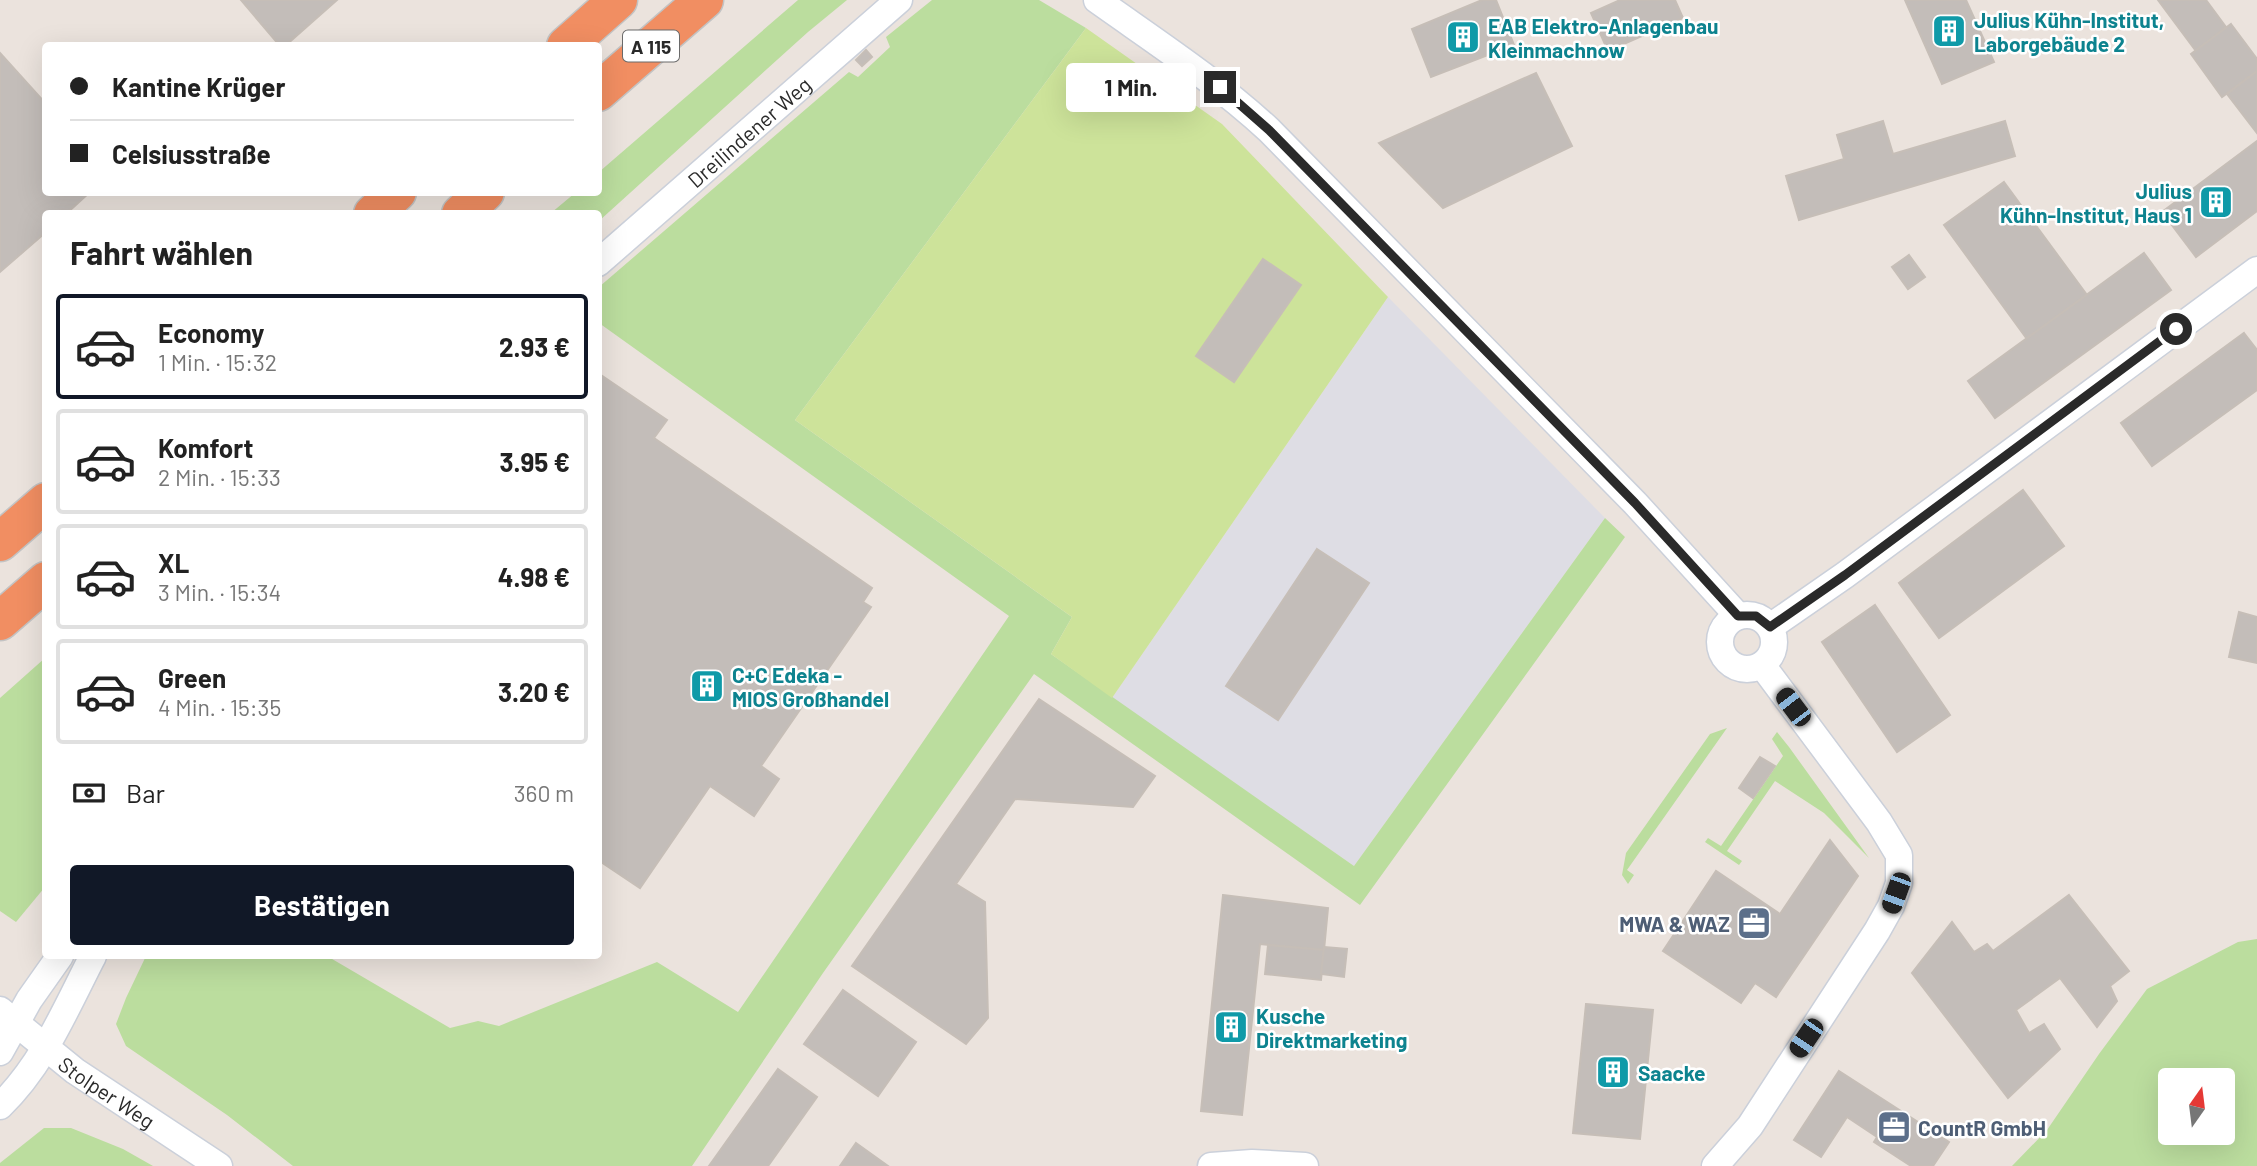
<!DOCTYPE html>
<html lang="de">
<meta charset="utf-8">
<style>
body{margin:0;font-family:Barlow,sans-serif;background:#f2f2f2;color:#222;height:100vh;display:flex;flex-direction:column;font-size:26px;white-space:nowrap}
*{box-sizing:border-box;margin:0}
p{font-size:23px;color:#767676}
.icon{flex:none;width:38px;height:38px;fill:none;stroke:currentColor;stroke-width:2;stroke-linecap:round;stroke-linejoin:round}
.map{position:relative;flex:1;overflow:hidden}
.side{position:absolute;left:42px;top:210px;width:560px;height:749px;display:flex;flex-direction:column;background:#fff;border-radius:7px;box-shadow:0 7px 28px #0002}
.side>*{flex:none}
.banner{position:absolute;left:42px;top:42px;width:560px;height:154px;border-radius:7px;box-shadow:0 7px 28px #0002;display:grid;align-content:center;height:154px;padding:0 28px;background:#fff}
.needle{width:46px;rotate:14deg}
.buttons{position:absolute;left:2158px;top:1068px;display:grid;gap:14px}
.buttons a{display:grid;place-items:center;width:77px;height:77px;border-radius:7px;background:#fff;box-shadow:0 7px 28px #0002;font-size:35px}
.end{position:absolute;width:32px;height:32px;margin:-16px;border:9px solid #2a2a2a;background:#fff;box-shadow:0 0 0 4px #fff}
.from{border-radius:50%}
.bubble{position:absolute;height:49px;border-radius:7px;background:#fff;box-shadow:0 7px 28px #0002;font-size:23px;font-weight:700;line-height:49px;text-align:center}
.car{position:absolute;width:21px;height:42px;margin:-21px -10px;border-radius:9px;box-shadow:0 0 5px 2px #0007;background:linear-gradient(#222 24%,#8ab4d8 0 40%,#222 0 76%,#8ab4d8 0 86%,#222 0)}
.banner b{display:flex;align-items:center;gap:24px;height:66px;font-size:26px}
.banner b+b{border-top:2px solid #e0e0e0}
.banner i{width:18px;height:18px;background:#222}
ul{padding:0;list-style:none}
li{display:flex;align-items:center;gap:21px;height:105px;margin:0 14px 10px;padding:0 14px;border:4px solid #e0e0e0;border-radius:7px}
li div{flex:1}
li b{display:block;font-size:26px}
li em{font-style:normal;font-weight:700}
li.on{border-color:#111827}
li>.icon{width:63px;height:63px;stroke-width:1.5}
h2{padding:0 28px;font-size:32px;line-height:84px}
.pay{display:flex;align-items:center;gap:18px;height:77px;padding:0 28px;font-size:26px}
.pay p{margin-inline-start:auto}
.primary-button{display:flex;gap:14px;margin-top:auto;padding:14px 28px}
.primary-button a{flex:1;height:80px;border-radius:7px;background:#111827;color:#fff;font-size:28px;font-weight:700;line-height:80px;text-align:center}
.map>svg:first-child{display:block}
.industrial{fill:#dedde4}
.green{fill:#bbdd9e;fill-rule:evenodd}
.pitch{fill:#cde39a}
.building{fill:#c3bdb9;stroke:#c6beb7;stroke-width:2}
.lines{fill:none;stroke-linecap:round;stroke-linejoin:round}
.minor-casing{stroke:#cbd0da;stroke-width:29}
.highway-casing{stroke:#c3c3c3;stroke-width:41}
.minor{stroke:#fff;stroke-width:26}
.highway{stroke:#f18e62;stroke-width:38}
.route{stroke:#2a2a2a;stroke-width:9}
.labels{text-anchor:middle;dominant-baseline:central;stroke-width:5;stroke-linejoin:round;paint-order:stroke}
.shield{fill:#fff;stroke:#6a6a6a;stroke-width:2}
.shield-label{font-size:19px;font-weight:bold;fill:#2a2a2a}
.culture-label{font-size:21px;font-weight:bold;fill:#0d838f;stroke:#fff;text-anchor:start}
.street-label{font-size:21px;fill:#2a2a2a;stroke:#fff}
.service-label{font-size:21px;font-weight:bold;fill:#4e5e75;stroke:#fff;text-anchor:end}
</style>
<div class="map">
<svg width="2257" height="1166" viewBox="0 0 2257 1166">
<rect width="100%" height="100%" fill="#ebe3dd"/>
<polygon class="industrial" points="1388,297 1605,518 1354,866 1112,698"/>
<g class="green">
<polygon points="798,0 847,0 808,32 599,221 598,214 551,213 575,193 598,192 599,172"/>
<polygon points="932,0 1039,0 1086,28 795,420 1072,617 1051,654 1354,866 1605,518 1625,537 1360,905 1034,674 823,973 692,1166 293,1166 227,1115 126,1046 116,1024 126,998 146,956 327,956 450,1028 478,1021 499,1026 657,962 738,1012 1009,616 599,323 599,287 849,72 858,77 890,47 886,37"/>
<polygon points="45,658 45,887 16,922 0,911 0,698"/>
<polygon points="1727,728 1627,870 1634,875 1628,884 1622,875 1626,853 1710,734"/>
<polygon points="1777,732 1789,747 1869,858 1824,813 1775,781 1727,851 1742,861 1739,865 1705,842 1708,838 1721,846 1783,756 1772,739"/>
<path d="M2257,939V1166H2012L2047,1130L2099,1054L2147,989L2238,942ZM2170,1080H2222V1132H2170Z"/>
<polygon points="44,1128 71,1128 123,1149 153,1166 0,1166 0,1163"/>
</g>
<polygon class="pitch" points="1086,28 1222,124 1388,297 1112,698 1051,654 1072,617 795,420"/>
<g class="building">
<polygon points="241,0 337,0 285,46 280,46"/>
<polygon points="1482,0 1496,0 1514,45 1431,77 1412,29"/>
<polygon points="1620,0 1675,0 1683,18 1608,51 1591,13"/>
<polygon points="1905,0 1966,0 1994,62 1942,84"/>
<polygon points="2158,0 2206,0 2226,27 2196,51"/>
<polygon points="2231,24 2257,59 2257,71 2222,97 2191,54"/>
<polygon points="866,50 872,57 862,66 856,60"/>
<polygon points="0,53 46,104 46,192 90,192 66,214 46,214 46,232 0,272"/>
<polygon points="2257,71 2257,133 2227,94"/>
<polygon points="1536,73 1572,146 1443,208 1379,143"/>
<polygon points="1883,121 1893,154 2005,121 2015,156 1799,220 1786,176 1844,159 1837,135"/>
<polygon points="2257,141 2257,211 2196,257 2162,212"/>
<polygon points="2004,182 2087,295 2027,339 1944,225"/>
<polygon points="2144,253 2171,290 1995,418 1968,381"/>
<polygon points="1909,255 1925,277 1908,289 1892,267"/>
<polygon points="1263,259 1301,285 1234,382 1196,356"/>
<polygon points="2244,333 2257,350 2257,390 2152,466 2121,423"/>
<polygon points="598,373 667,420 654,438 872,588 863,602 871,607 761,766 779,779 754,816 710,786 640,888 598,860"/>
<polygon points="2023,490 2064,546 1939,638 1899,583"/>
<polygon points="1317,549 1369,583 1278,720 1226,686"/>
<polygon points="1875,605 1950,715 1897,752 1822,642"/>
<polygon points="2239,612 2257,617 2257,663 2229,657"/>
<polygon points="1039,699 1155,776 1133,807 1015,799 956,884 985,902 988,1018 966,1044 852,966"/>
<polygon points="1760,757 1775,766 1753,798 1739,788"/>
<polygon points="1830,840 1858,876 1776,997 1755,983 1741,1003 1663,951 1716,871 1780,914"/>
<polygon points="1223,895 1328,908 1324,950 1260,944 1242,1115 1201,1111"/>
<polygon points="2069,895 2129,971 2110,986 2117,1001 2097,1027 2060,978 2016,1010 2029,1033 2044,1024 2060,1049 2008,1098 1912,973 1952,922 1974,952 1987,944 1993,951"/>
<polygon points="1268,945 1324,950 1321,980 1265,974"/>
<polygon points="1324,947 1347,949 1344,977 1321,974"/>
<polygon points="843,990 916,1042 878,1096 804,1044"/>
<polygon points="1586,1004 1653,1010 1640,1139 1573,1133"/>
<polygon points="778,1069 817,1097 768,1166 709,1166"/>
<polygon points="1839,1071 1949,1142 1933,1166 1911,1166 1874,1142 1877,1137 1847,1117 1821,1157 1794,1140"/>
<polygon points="856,1143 888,1166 840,1166"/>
</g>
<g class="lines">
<g class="minor-casing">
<g id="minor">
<path d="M1097,0C1156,42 1216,81 1269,130L1635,503L1738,616"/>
<path id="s1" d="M598,263L899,0"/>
<circle cx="1747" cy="642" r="27"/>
<polyline points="1770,627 1845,575 2257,270"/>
<path id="s2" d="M0,1010L75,1071L219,1166"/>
<polyline points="0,1052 29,1000 60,956"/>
<path d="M0,1106C43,1065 66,1008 93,956"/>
<polyline points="1211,1166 1252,1163 1305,1166"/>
<polyline points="1715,1166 1750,1126 1877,931 1891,906 1899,883 1899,855 1879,822 1762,665"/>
</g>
</g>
<g class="highway-casing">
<g id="highway">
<polyline points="566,46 618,0"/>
<polyline points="598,92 704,0"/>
<polyline points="373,214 397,192"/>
<polyline points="461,214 485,192"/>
<polyline points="0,542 46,502"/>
<polyline points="0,621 46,581"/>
</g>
</g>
<use href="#minor" class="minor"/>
<use href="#highway" class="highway"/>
</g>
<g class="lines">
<polyline class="route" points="1220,87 1269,130 1635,503 1738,616 1756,616 1770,627 1845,575 2176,329"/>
</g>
<defs>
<g id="building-square" transform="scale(1.75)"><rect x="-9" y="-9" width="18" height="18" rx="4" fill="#0f9aa8" stroke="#fff"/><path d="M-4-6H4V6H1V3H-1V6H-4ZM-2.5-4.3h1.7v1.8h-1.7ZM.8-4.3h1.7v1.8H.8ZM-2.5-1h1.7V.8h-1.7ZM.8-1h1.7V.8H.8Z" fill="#fff"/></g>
<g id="office-square" transform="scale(1.75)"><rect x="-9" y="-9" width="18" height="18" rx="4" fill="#5c6f8a" stroke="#fff"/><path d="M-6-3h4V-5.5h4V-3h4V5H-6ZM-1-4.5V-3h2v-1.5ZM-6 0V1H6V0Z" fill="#fff"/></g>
</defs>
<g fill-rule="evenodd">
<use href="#building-square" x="1949" y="31"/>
<use href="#building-square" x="1463" y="37"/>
<use href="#building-square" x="2216" y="202"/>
<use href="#building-square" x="707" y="686"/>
<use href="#office-square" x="1754" y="923"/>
<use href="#building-square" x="1231" y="1027"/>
<use href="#building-square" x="1613" y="1072"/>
<use href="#office-square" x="1894" y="1127"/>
</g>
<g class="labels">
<rect class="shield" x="623" y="30.5" width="56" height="31" rx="5"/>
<g class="shield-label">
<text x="651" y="46">A 115</text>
</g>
<g class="culture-label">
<text x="1974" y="19">Julius Kühn-Institut,<tspan x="1974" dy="24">Laborgebäude 2</tspan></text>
<text x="1488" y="25">EAB Elektro-Anlagenbau<tspan x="1488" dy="24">Kleinmachnow</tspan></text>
<text x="2192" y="190" text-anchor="end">Julius<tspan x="2192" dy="24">Kühn-Institut, Haus 1</tspan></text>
<text x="732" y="674">C+C Edeka -<tspan x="732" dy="24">MIOS Großhandel</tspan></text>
<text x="1256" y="1015">Kusche<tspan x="1256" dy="24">Direktmarketing</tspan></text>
<text x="1638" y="1072">Saacke</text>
</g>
<g class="street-label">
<text stroke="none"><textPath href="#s1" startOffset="200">Dreilindener Weg</textPath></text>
<text stroke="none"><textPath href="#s2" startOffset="135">Stolper Weg</textPath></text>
</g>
<g class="service-label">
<text x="1730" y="923">MWA &amp; WAZ</text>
<text x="1918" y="1127" text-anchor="start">CountR GmbH</text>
</g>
</g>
</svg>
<div class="buttons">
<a><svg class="needle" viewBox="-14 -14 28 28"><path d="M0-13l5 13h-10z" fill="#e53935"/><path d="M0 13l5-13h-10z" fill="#767676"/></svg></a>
</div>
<i class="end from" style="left:2176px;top:329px"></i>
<i class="end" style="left:1220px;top:87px"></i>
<div class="bubble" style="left:1066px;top:63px;width:130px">1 Min.</div>
<i class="car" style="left:1793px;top:707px;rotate:323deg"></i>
<i class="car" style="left:1896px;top:893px;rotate:200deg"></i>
<i class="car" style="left:1806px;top:1038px;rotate:214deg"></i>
<div class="banner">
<b><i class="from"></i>Kantine Krüger</b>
<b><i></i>Celsiusstraße</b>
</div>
<section class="side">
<h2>Fahrt wählen</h2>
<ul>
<li class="on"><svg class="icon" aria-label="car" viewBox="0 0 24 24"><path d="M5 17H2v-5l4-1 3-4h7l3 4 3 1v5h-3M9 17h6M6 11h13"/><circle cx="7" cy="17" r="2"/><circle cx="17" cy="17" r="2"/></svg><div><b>Economy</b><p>1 Min. · 15:32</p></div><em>2.93 €</em></li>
<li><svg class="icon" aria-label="car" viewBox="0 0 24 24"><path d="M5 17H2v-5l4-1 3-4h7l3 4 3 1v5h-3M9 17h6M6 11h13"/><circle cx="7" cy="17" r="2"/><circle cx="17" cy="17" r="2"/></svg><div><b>Komfort</b><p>2 Min. · 15:33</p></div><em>3.95 €</em></li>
<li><svg class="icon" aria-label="car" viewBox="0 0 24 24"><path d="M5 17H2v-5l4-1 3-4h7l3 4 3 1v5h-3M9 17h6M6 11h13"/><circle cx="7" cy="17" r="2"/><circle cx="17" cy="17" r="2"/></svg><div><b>XL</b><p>3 Min. · 15:34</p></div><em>4.98 €</em></li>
<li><svg class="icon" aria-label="car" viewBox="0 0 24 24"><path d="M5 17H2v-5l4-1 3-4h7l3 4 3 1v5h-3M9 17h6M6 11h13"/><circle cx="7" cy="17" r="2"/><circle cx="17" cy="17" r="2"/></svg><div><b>Green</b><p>4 Min. · 15:35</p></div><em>3.20 €</em></li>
</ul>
<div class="pay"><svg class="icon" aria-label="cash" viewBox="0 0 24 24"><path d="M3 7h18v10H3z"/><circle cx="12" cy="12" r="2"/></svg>Bar<p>360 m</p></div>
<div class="primary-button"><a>Bestätigen</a></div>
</section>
</div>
